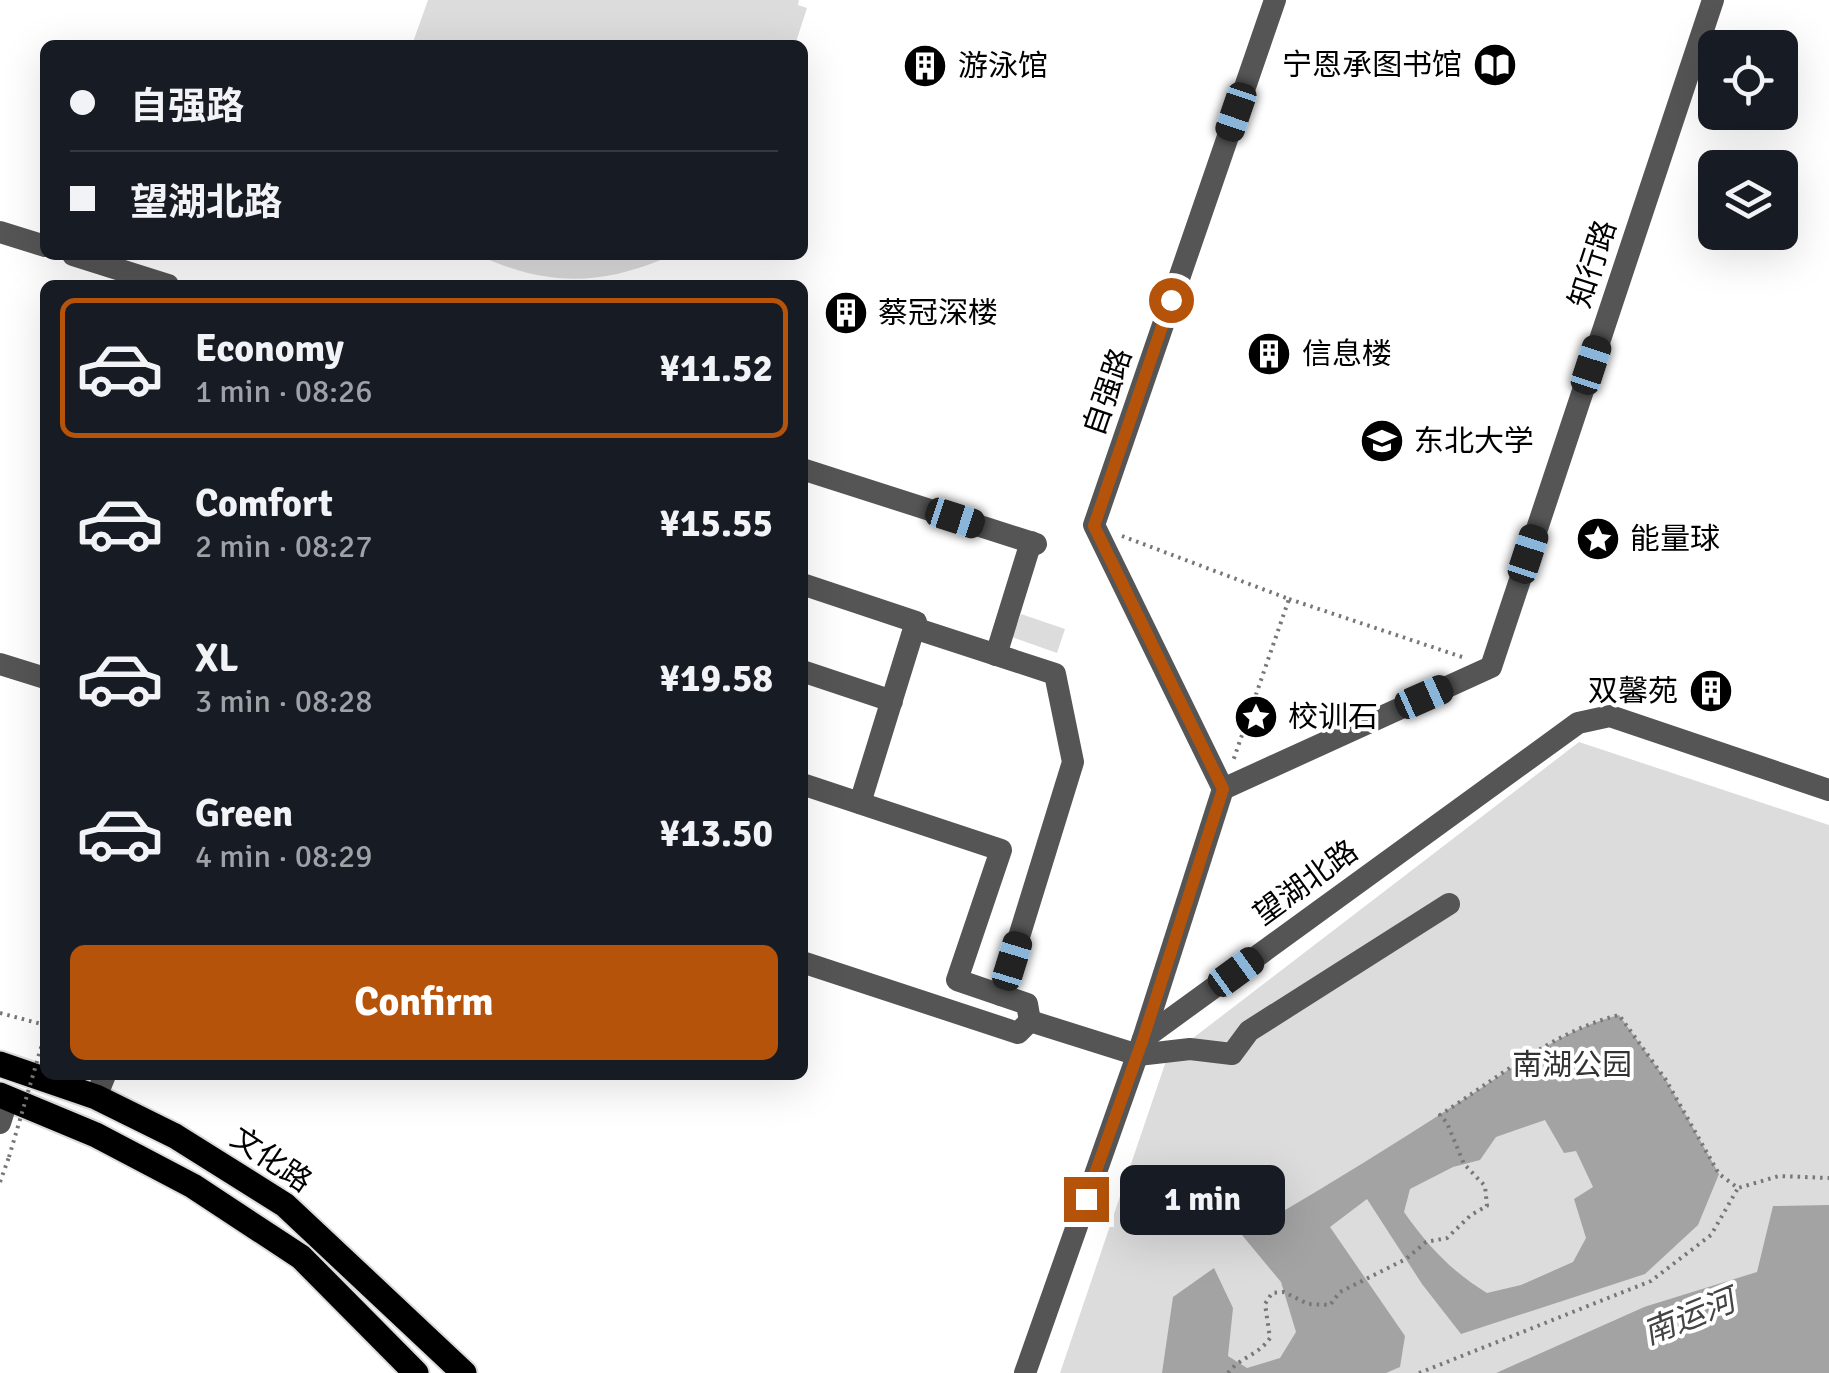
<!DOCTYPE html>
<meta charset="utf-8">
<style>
body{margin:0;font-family:Signika,"Noto Sans SC",sans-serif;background:#242831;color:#f1f3f6;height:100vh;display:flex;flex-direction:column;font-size:38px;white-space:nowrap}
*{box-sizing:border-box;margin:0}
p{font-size:32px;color:#9ea1a6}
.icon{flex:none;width:55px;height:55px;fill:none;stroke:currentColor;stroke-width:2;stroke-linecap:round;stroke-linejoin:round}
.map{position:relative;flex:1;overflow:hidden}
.panel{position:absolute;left:40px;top:280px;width:768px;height:800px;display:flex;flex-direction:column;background:#171b24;border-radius:15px;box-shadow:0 10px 40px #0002}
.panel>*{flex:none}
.guide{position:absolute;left:40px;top:40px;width:768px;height:220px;border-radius:15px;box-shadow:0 10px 40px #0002;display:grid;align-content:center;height:220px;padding:0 30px;background:#171b24}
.fabs{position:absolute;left:1698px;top:30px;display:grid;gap:20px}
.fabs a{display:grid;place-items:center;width:100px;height:100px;border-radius:15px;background:#171b24;box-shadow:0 10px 40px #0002;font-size:50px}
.end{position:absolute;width:45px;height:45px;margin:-22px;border:12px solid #b45309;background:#fff;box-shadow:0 0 0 5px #fff}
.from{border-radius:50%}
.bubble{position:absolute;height:70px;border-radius:15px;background:#171b24;box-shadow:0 10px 40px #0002;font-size:32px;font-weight:800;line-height:70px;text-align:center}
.car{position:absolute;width:30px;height:60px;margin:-30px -15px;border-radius:12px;box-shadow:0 0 8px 2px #0007;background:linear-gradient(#222 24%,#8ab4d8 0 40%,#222 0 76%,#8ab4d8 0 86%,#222 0)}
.guide b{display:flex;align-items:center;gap:35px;height:95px;font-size:38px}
.guide b+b{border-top:2px solid #363941}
.guide i{width:25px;height:25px;background:#f1f3f6}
ul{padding:18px 0 0;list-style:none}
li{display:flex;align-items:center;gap:30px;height:140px;margin:0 20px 15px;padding:0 10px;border:5px solid transparent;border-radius:15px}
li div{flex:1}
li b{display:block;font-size:38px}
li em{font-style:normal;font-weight:800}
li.selected{border-color:#b45309}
li>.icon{width:90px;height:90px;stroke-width:1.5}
.button{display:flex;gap:20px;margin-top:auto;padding:20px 30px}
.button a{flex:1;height:115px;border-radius:15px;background:#b45309;color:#fff;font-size:40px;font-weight:800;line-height:115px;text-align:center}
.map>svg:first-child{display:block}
.green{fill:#dcdcdc}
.water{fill:#a3a3a3;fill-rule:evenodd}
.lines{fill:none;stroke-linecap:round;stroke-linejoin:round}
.major-casing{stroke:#dbdbdb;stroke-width:29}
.path{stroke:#777;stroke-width:4;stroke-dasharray:2.5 5;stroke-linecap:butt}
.minor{stroke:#555;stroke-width:22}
.major{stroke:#000;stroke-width:25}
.path-bridge{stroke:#777;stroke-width:4;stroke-dasharray:2.5 5;stroke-linecap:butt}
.route{stroke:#b45309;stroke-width:12}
.labels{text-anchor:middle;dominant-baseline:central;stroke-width:8;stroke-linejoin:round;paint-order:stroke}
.poi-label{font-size:30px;fill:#000;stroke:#fff;text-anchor:start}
.street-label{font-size:30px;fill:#000;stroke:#fff}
.park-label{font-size:30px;fill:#333;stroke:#fff}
.water-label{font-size:32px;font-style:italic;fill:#444;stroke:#fff}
</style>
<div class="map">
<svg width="1829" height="1373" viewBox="0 0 1829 1373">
<rect width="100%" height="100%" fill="#fff"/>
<g class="green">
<polygon points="428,0 799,0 798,5 807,8 795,45 412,45"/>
<path d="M478,255H660L663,259C595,287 544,285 478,255Z"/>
<polygon points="1021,614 1065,629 1057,653 1012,637"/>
<polygon points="1579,742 1829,825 1829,1373 1644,1307 1496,1373 1060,1373 1167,1058"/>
</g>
<g class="water">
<path d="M1619,1015L1666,1080L1719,1174L1698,1225L1645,1274L1461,1334L1422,1284L1367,1199L1330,1227L1405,1336L1400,1367L1386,1373H1162L1173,1297L1214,1268L1233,1308L1228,1356L1247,1368L1280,1358L1296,1332L1281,1282L1242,1235C1316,1193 1387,1149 1458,1103C1509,1071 1560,1030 1619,1015ZM1545,1120L1564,1153L1576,1151L1593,1187L1574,1199L1586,1238L1573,1262L1521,1285L1487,1293C1452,1272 1427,1245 1404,1212L1410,1189L1453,1167L1480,1160L1496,1137Z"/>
<polygon points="1829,1205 1829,1373 1496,1373 1644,1307 1757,1272 1773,1206"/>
</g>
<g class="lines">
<g class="major-casing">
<g id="major">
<polyline points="0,1064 96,1097 175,1136 285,1205 464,1373"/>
<polyline points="0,1095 96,1135 193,1186 301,1257 416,1373"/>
</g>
</g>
<g class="path">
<polyline points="1122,536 1289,599 1233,761"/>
<polyline points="1289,599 1465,658"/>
<polyline points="0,1013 45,1025"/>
<polyline points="0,1182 9,1157"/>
<path d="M1228,1373C1240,1357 1259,1355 1270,1338L1265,1304L1272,1293L1284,1292L1308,1304L1330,1305L1340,1292L1406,1259L1426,1242L1447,1238L1471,1215L1487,1206L1485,1186L1464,1164L1447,1123L1440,1115C1496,1079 1554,1031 1619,1015L1666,1080L1719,1174L1738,1188L1779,1176L1829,1178"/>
<polyline points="1419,1373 1651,1281 1711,1235 1738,1188"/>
</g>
<g class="minor">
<polyline points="0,232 45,246"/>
<polyline points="73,255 168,285"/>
<polyline points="802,469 1036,544"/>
<polyline points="802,584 916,622 860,803"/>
<polyline points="914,628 1055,674 1073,762 1001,995"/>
<polyline points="996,655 1031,542"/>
<polyline points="0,664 45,678"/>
<polyline points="802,671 892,701"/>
<polyline points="802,784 1001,850 957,980 1027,1004 1030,1021"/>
<polyline points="1223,789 1491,667 1713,0"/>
<polyline points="1223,789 1094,525 1275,0"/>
<polyline points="802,962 1018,1033 1030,1021"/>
<polyline points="1030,1021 1138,1055 1190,1049 1232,1054 1249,1031 1449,904"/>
<polyline points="1143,1039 1223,789"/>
<polyline points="96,1097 105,1075"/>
<polyline points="0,1123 8,1098"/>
<polyline points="1025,1373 1143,1039 1578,723 1610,716 1829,790"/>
</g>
<use href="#major" class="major"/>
<polyline class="path-bridge" points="9,1157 45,1034"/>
</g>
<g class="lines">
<polyline class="route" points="1086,1199 1143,1039 1223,789 1094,526 1171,300"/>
</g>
<defs>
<g id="library-disc" transform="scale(2.25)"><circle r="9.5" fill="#000" stroke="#fff"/><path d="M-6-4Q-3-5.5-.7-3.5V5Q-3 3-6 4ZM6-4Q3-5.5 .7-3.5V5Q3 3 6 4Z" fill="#fff"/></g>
<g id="building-disc" transform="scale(2.25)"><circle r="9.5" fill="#000" stroke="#fff"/><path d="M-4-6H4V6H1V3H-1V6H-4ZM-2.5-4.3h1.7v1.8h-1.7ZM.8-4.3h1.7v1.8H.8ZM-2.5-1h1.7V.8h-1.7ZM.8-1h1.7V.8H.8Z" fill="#fff"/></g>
<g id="university-disc" transform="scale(2.25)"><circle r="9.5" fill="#000" stroke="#fff"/><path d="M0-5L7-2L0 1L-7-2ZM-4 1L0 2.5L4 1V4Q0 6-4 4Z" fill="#fff"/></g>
<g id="sight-disc" transform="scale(2.25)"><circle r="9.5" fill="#000" stroke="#fff"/><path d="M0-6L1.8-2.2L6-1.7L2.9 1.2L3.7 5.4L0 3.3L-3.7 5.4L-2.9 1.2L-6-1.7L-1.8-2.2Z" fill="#fff"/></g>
</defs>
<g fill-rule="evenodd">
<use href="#library-disc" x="1495" y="65"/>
<use href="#building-disc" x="925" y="66"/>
<use href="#building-disc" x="846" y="313"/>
<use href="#building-disc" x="1269" y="354"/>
<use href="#university-disc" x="1382" y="441"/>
<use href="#sight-disc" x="1598" y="539"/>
<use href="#building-disc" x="1711" y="691"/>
<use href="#sight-disc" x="1256" y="717"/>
</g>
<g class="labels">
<g class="poi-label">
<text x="1462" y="65" text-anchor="end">宁恩承图书馆</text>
<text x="958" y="66">游泳馆</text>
<text x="878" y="313">蔡冠深楼</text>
<text x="1302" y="354">信息楼</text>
<text x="1414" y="441">东北大学</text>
<text x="1630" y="539">能量球</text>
<text x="1678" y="691" text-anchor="end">双馨苑</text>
<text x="1288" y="717">校训石</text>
</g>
<g class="street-label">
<text transform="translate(1593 264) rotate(-72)">知行路</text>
<text transform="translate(1108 392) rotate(-71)">自强路</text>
<text transform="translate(1306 883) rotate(-36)">望湖北路</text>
<text transform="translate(271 1160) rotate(34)">文化路</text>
</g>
<g class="park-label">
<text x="1572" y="1065">南湖公园</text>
</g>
<g class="water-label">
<text transform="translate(1689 1317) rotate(-22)">南运河</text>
</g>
</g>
</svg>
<div class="fabs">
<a><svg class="icon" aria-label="locate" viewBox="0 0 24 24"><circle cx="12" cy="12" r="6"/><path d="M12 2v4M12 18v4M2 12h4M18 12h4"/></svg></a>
<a><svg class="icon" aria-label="layers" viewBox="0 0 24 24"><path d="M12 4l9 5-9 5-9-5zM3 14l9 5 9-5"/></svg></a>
</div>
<i class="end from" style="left:1171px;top:300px"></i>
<i class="end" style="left:1086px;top:1199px"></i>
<div class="bubble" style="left:1120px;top:1165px;width:165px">1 min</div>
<i class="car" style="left:1236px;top:112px;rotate:199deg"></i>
<i class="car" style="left:1591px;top:365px;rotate:18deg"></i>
<i class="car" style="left:955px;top:518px;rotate:108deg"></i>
<i class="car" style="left:1528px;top:554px;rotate:18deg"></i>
<i class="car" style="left:1424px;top:697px;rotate:66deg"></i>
<i class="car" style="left:1012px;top:961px;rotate:17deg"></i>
<i class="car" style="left:1236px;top:972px;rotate:54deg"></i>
<div class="guide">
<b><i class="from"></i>自强路</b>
<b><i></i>望湖北路</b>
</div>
<section class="panel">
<ul>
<li class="selected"><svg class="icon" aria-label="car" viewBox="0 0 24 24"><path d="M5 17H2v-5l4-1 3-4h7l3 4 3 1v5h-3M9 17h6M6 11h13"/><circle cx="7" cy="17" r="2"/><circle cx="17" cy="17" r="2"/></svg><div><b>Economy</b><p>1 min · 08:26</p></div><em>¥11.52</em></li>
<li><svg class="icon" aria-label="car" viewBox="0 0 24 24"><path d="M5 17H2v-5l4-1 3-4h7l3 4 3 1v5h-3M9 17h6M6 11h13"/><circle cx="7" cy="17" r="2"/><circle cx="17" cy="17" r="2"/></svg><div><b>Comfort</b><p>2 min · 08:27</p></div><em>¥15.55</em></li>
<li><svg class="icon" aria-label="car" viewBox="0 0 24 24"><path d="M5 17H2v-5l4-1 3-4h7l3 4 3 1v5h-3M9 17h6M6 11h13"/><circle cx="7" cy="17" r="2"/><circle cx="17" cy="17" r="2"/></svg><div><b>XL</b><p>3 min · 08:28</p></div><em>¥19.58</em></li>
<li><svg class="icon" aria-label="car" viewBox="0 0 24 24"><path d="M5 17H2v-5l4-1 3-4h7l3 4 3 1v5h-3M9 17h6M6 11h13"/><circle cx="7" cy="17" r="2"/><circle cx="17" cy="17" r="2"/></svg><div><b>Green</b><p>4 min · 08:29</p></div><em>¥13.50</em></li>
</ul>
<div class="button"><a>Confirm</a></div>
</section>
</div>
